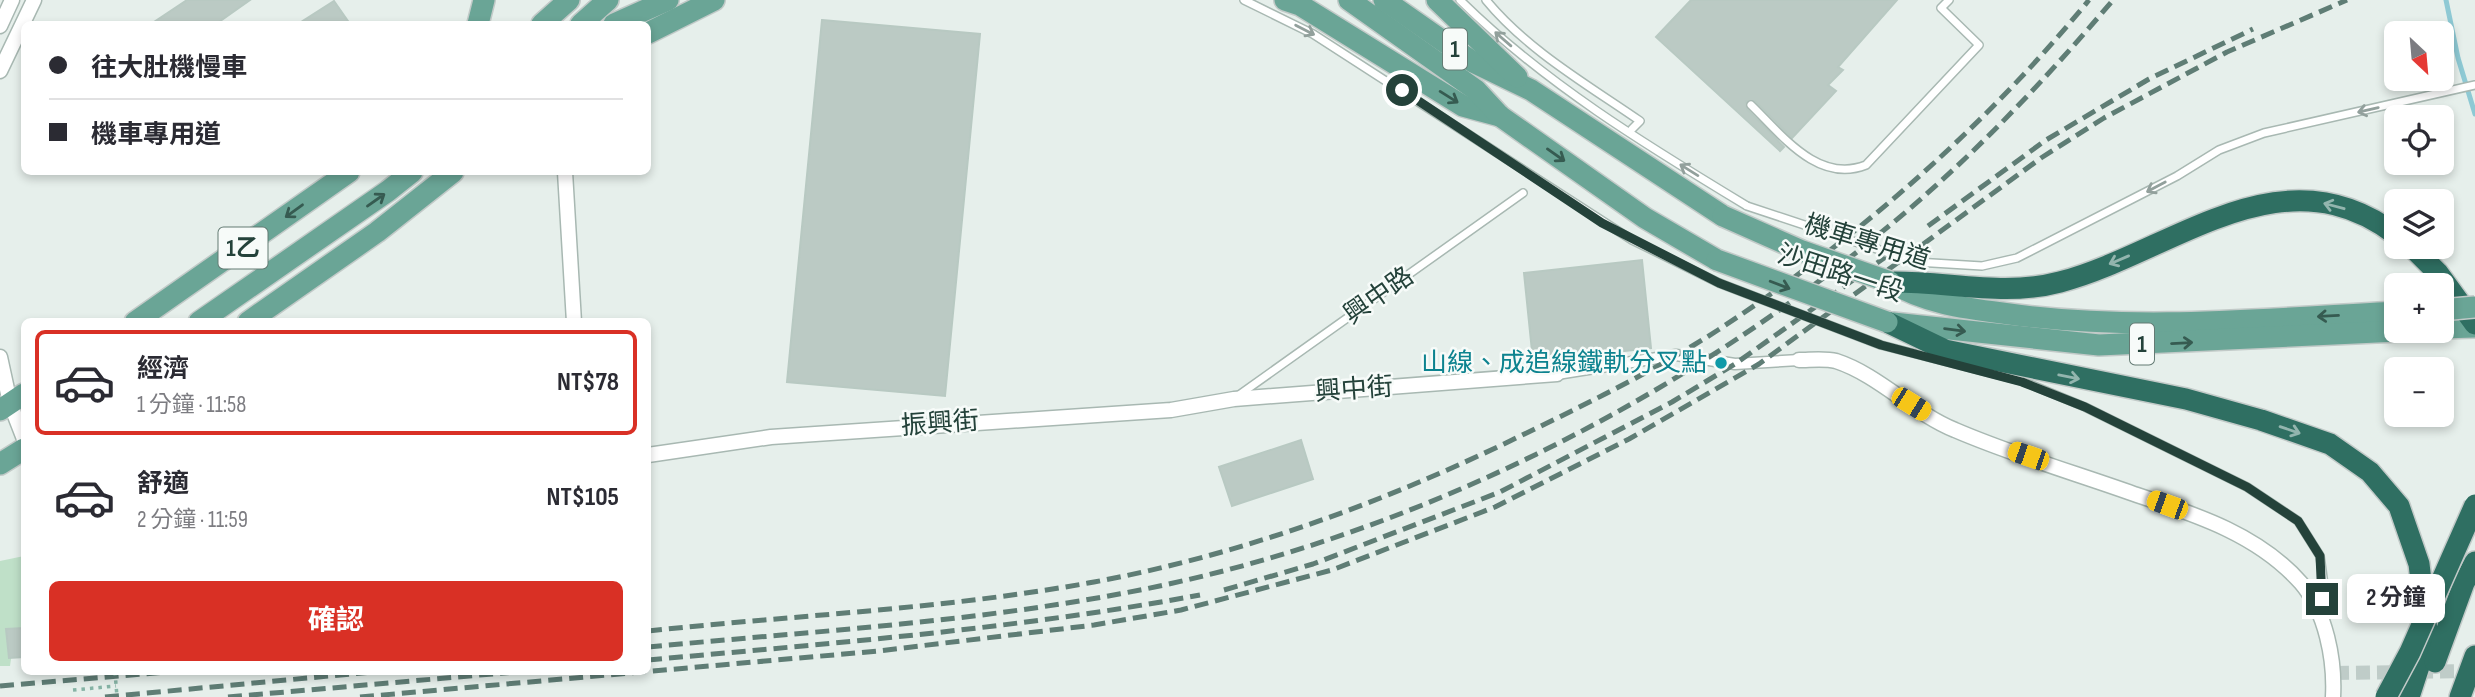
<!DOCTYPE html>
<html lang="zh-TW">
<meta charset="utf-8">
<style>
body{margin:0;font-family:"Sofia Sans Condensed","Noto Sans TC",sans-serif;background:#f2f2f3;color:#2b2b33;height:100vh;display:flex;flex-direction:column;font-size:26px;white-space:nowrap}
*{box-sizing:border-box;margin:0}
p{font-size:23px;color:#7c7c81}
.icon{flex:none;width:38px;height:38px;fill:none;stroke:currentColor;stroke-width:2;stroke-linecap:round;stroke-linejoin:round}
.map{position:relative;flex:1;overflow:hidden}
.drawer{position:absolute;left:21px;top:318px;width:630px;height:357px;display:flex;flex-direction:column;background:#fff;border-radius:10px;box-shadow:0 4px 10px #0003}
.drawer>*{flex:none}
.banner{position:absolute;left:21px;top:21px;width:630px;height:154px;border-radius:10px;box-shadow:0 4px 10px #0003;display:grid;align-content:center;height:154px;padding:0 28px;background:#fff}
.needle{width:46px;rotate:154deg}
.buttons{position:absolute;left:2384px;top:21px;display:grid;gap:14px}
.buttons a{display:grid;place-items:center;width:70px;height:70px;border-radius:10px;background:#fff;box-shadow:0 4px 10px #0003;font-size:35px}
.end{position:absolute;width:32px;height:32px;margin:-16px;border:9px solid #24423a;background:#fff;box-shadow:0 0 0 4px #fff}
.from{border-radius:50%}
.bubble{position:absolute;height:49px;border-radius:10px;background:#fff;box-shadow:0 4px 10px #0003;font-size:23px;font-weight:700;line-height:49px;text-align:center}
.car{position:absolute;width:21px;height:42px;margin:-21px -10px;border-radius:9px;box-shadow:0 0 5px 2px #0007;background:linear-gradient(#f5c518 24%,#345 0 40%,#f5c518 0 76%,#345 0 86%,#f5c518 0)}
.banner b{display:flex;align-items:center;gap:24px;height:66px;font-size:26px}
.banner b+b{border-top:2px solid #e1e1e2}
.banner i{width:18px;height:18px;background:#2b2b33}
ul{padding:12px 0 0;list-style:none}
li{display:flex;align-items:center;gap:21px;height:105px;margin:0 14px 10px;padding:0 14px;border:4px solid transparent;border-radius:10px}
li div{flex:1}
li b{display:block;font-size:26px}
li em{font-style:normal;font-weight:700}
li.current{border-color:#d93025}
li>.icon{width:63px;height:63px;stroke-width:1.5}
.button{display:flex;gap:14px;margin-top:auto;padding:14px 28px}
.button a{flex:1;height:80px;border-radius:10px;background:#d93025;color:#fff;font-size:28px;font-weight:700;line-height:80px;text-align:center}
.map>svg:first-child{display:block}
.green{fill:#bfe0c8}
.lines{fill:none;stroke-linecap:round;stroke-linejoin:round}
.stream{stroke:#8ec9d4;stroke-width:5}
.building{fill:#bbcac4;stroke:#b8c9c2;stroke-width:2}
.minor-tunnel{stroke:#bfccc8;stroke-width:14;stroke-dasharray:14 7;stroke-linecap:butt}
.service-casing{stroke:#a8b8b2;stroke-width:10}
.pedestrian-casing{stroke:#a8b8b2;stroke-width:13}
.minor-casing{stroke:#a8b8b2;stroke-width:17}
.primary-casing{stroke:#c2cac8;stroke-width:24}
.motorway-casing{stroke:#c2cac8;stroke-width:24}
.path{stroke:#86b3a5;stroke-width:3.5;stroke-dasharray:3.5 5;stroke-linecap:butt}
.service{stroke:#fff;stroke-width:7}
.pedestrian{stroke:#fff;stroke-width:10}
.minor{stroke:#fff;stroke-width:14}
.primary{stroke:#6aa596;stroke-width:21}
.motorway{stroke:#2f6f62;stroke-width:21}
.rail{stroke:#5f7d75;stroke-width:5;stroke-dasharray:14 7;stroke-linecap:butt}
.service-bridge-casing{stroke:#a8b8b2;stroke-width:10;stroke-linecap:butt}
.primary-bridge-casing{stroke:#c2cac8;stroke-width:24;stroke-linecap:butt}
.motorway-bridge-casing{stroke:#c2cac8;stroke-width:24;stroke-linecap:butt}
.path-bridge{stroke:#86b3a5;stroke-width:3.5;stroke-dasharray:3.5 5;stroke-linecap:butt}
.service-bridge{stroke:#fff;stroke-width:7}
.primary-bridge{stroke:#6aa596;stroke-width:21}
.motorway-bridge{stroke:#2f6f62;stroke-width:21}
.oneway{stroke:#92a09c}
.oneway2{stroke:#365b51}
.oneway3{stroke:#93b5ae}
.route{stroke:#24423a;stroke-width:9}
.culture-dot{fill:#0f9aa8;stroke:#f7fbf9;stroke-width:2.5}
.labels{text-anchor:middle;dominant-baseline:central;stroke-width:5;stroke-linejoin:round;paint-order:stroke}
.shield{fill:#f7fbf9;stroke:#637a73;stroke-width:2}
.shield-label{font-size:24px;font-weight:bold;fill:#24423a}
.street-label{font-size:26px;fill:#24423a;stroke:#f7fbf9}
.culture-label{font-size:26px;fill:#0d838f;stroke:#f7fbf9;text-anchor:end}
</style>
<div class="map">
<svg width="2475" height="697" viewBox="0 0 2475 697">
<rect width="100%" height="100%" fill="#e6efeb"/>
<polygon class="green" points="24,556 24,628 6,630 12,652 10,666 0,666 0,561"/>
<g class="lines">
<polyline class="stream" points="2446,0 2458,58 2475,114"/>
</g>
<g class="building">
<polygon points="187,0 250,0 216,24 151,24"/>
<polygon points="1691,0 1897,0 1838,67 1843,70 1828,85 1836,91 1792,138 1755,101 1746,101 1747,109 1784,147 1780,151 1656,37"/>
<polygon points="334,1 350,24 298,24"/>
<polygon points="822,20 980,34 945,396 787,382"/>
<polygon points="1642,260 1651,348 1533,361 1524,273"/>
<polygon points="1301,440 1313,479 1232,506 1219,467"/>
<polygon points="24,628 24,657 9,658 6,629"/>
</g>
<g class="lines">
<polyline class="minor-tunnel" points="2335,673 2475,671"/>
<g class="service-casing">
<g id="service">
<polyline points="1244,0 1313,34 1632,240 1719,283"/>
<path d="M1460,0C1544,83 1646,145 1747,206"/>
<path d="M1486,0C1527,50 1588,85 1640,121L1632,129"/>
<path d="M1751,105C1782,135 1818,184 1866,165L1979,45L1941,8L1949,0"/>
<polyline points="1916,262 1982,266 2017,258 2177,176 2219,150 2264,133 2475,85"/>
<polyline points="1881,345 2022,381 2085,407 2247,487 2298,521 2320,556 2324,585 2320,611"/>
<polyline points="1239,395 1523,193"/>
</g>
</g>
<g class="pedestrian-casing">
<polyline id="pedestrian" points="1557,374 1676,355 1735,364 1799,360"/>
</g>
<g class="minor-casing">
<g id="minor">
<polyline points="0,26 12,0"/>
<polyline points="0,71 34,0"/>
<polyline points="565,172 574,322"/>
<polyline points="0,357 10,403 24,439"/>
<path d="M1799,360C1810,360 1825,358 1836,361C1879,375 1913,413 1955,430C2013,455 2075,473 2134,494C2194,514 2258,534 2301,583C2326,612 2335,660 2333,697"/>
<polyline points="648,455 771,437 1171,410 1234,399 1557,374"/>
</g>
</g>
<g class="primary-casing">
<g id="primary">
<polyline points="1285,0 1300,5 1463,106 1500,116"/>
<polyline points="1349,0 1476,90 1500,116 1645,218 1717,260"/>
<polyline points="1384,0 1473,62 1531,90 1723,216"/>
<polyline points="1437,0 1517,77"/>
<polyline points="478,24 484,0"/>
<polyline points="542,24 569,0"/>
<polyline points="581,24 608,0"/>
<polyline points="614,24 668,0"/>
<polyline points="648,33 714,0"/>
<path d="M1890,282C1925,303 1962,308 2002,313C2132,332 2265,319 2396,312"/>
<polyline points="135,322 349,172"/>
<polyline points="199,322 388,191 412,172"/>
<polyline points="248,322 377,232 453,172"/>
<polyline points="1893,323 2099,345 2398,331"/>
<polyline points="2441,328 2475,327"/>
<polyline points="0,410 24,394"/>
<polyline points="0,464 24,449"/>
</g>
</g>
<g class="motorway-casing">
<g id="motorway">
<polyline points="2412,247 2438,273 2475,324"/>
<path d="M1890,282C1947,281 2004,297 2060,282C2171,253 2282,147 2396,235"/>
<polyline points="1887,322 1945,350 2186,399 2261,420 2330,444 2370,472 2399,506 2419,564 2428,639 2409,697"/>
<polyline points="2435,662 2464,583 2475,562"/>
<polyline points="2460,697 2475,656"/>
</g>
</g>
<polyline class="path" points="73,690 116,686"/>
<use href="#service" class="service"/>
<use href="#pedestrian" class="pedestrian"/>
<use href="#minor" class="minor"/>
<use href="#primary" class="primary"/>
<use href="#motorway" class="motorway"/>
<g class="rail">
<polyline points="1928,226 2046,140 2149,79 2253,29"/>
<polyline points="1224,590 1313,564 1500,492 1672,402 1735,364 1894,251"/>
<path d="M648,631C796,615 947,609 1094,582C1239,555 1377,505 1510,441C1580,407 1653,372 1718,330C1857,239 1984,128 2089,0"/>
<path d="M648,647C804,632 964,623 1119,594C1393,544 1663,411 1878,235C1965,165 2041,85 2113,0"/>
<path d="M648,660C833,643 1017,629 1200,595"/>
<polyline points="0,686 166,672"/>
<polyline points="105,697 372,672"/>
<polyline points="228,697 515,672"/>
<polyline points="360,697 878,651 1094,625 1181,610 1332,570 1495,507 1629,439 1759,364 2041,158 2104,118 2227,52 2347,0"/>
</g>
<g class="service-bridge-casing">
<g id="service-bridge">
<polyline points="1747,206 1916,262"/>
<polyline points="1719,283 1881,345"/>
</g>
</g>
<g class="primary-bridge-casing">
<g id="primary-bridge">
<polyline points="1723,216 1802,251 1890,282"/>
<polyline points="1717,260 1887,322"/>
<polyline points="2441,310 2475,307"/>
</g>
</g>
<g class="motorway-bridge-casing">
<polyline id="motorway-bridge" points="2386,697 2410,652 2475,505"/>
</g>
<polyline class="path-bridge" points="115,672 117,697"/>
<use href="#service-bridge" class="service-bridge"/>
<use href="#primary-bridge" class="primary-bridge"/>
<use href="#motorway-bridge" class="motorway-bridge"/>
</g>
<defs><path id="oneway-shaft" d="M-6 0H5M1.5-3L5.5 0L1.5 3" fill="none" stroke-width="1.6" stroke-linecap="round" stroke-linejoin="round" transform="scale(1.75)"/></defs>
<g class="oneway">
<use href="#oneway-shaft" transform="translate(1305 30) rotate(27)"/>
<use href="#oneway-shaft" transform="translate(1503 39) rotate(-139)"/>
<use href="#oneway-shaft" transform="translate(2368 110) rotate(167)"/>
<use href="#oneway-shaft" transform="translate(1689 170) rotate(-148)"/>
<use href="#oneway-shaft" transform="translate(2156 187) rotate(152)"/>
</g>
<g class="oneway2">
<use href="#oneway-shaft" transform="translate(1449 97) rotate(32)"/>
<use href="#oneway-shaft" transform="translate(1556 155) rotate(35)"/>
<use href="#oneway-shaft" transform="translate(376 200) rotate(-35)"/>
<use href="#oneway-shaft" transform="translate(294 211) rotate(144)"/>
<use href="#oneway-shaft" transform="translate(1780 285) rotate(21)"/>
<use href="#oneway-shaft" transform="translate(2328 316) rotate(177)"/>
<use href="#oneway-shaft" transform="translate(1955 330) rotate(7)"/>
<use href="#oneway-shaft" transform="translate(2182 343) rotate(-3)"/>
</g>
<g class="oneway3">
<use href="#oneway-shaft" transform="translate(2334 206) rotate(-165)"/>
<use href="#oneway-shaft" transform="translate(2119 260) rotate(157)"/>
<use href="#oneway-shaft" transform="translate(2069 377) rotate(11)"/>
<use href="#oneway-shaft" transform="translate(2290 430) rotate(19)"/>
</g>
<g class="lines">
<polyline class="route" points="1402,90 1602,223 1719,283 1881,345 2022,382 2085,407 2247,487 2298,521 2320,556 2322,599"/>
</g>
<circle class="culture-dot" cx="1721" cy="363" r="7"/>
<g class="labels">
<g class="shield">
<rect x="1443" y="28.5" width="24" height="41" rx="5"/>
<rect x="218.5" y="227.5" width="49" height="41" rx="5"/>
<rect x="2130" y="323.5" width="24" height="41" rx="5"/>
</g>
<g class="shield-label">
<text x="1455" y="49">1</text>
<text x="243" y="248">1乙</text>
<text x="2142" y="344">1</text>
</g>
<g class="street-label">
<text transform="translate(1867 243) rotate(17)">機車專用道</text>
<text transform="translate(1840 274) rotate(18)">沙田路一段</text>
<text transform="translate(1379 296) rotate(-35)">興中路</text>
<text transform="translate(1354 390) rotate(-4)">興中街</text>
<text transform="translate(940 424) rotate(-4)">振興街</text>
</g>
<g class="culture-label">
<text x="1707" y="363">山線、成追線鐵軌分叉點</text>
</g>
</g>
</svg>
<div class="buttons">
<a><svg class="needle" viewBox="-14 -14 28 28"><path d="M0-13l5 13h-10z" fill="#e53935"/><path d="M0 13l5-13h-10z" fill="#7c7c81"/></svg></a>
<a><svg class="icon" aria-label="locate" viewBox="0 0 24 24"><circle cx="12" cy="12" r="6"/><path d="M12 2v4M12 18v4M2 12h4M18 12h4"/></svg></a>
<a><svg class="icon" aria-label="layers" viewBox="0 0 24 24"><path d="M12 4l9 5-9 5-9-5zM3 14l9 5 9-5"/></svg></a>
<a>+</a>
<a>−</a>
</div>
<i class="end from" style="left:1402px;top:90px"></i>
<i class="end" style="left:2322px;top:599px"></i>
<div class="bubble" style="left:2347px;top:574px;width:98px">2 分鐘</div>
<i class="car" style="left:1911px;top:404px;rotate:122deg"></i>
<i class="car" style="left:2028px;top:456px;rotate:289deg"></i>
<i class="car" style="left:2167px;top:505px;rotate:290deg"></i>
<div class="banner">
<b><i class="from"></i>往大肚機慢車</b>
<b><i></i>機車專用道</b>
</div>
<section class="drawer">
<ul>
<li class="current"><svg class="icon" aria-label="car" viewBox="0 0 24 24"><path d="M5 17H2v-5l4-1 3-4h7l3 4 3 1v5h-3M9 17h6M6 11h13"/><circle cx="7" cy="17" r="2"/><circle cx="17" cy="17" r="2"/></svg><div><b>經濟</b><p>1 分鐘 · 11:58</p></div><em>NT$78</em></li>
<li><svg class="icon" aria-label="car" viewBox="0 0 24 24"><path d="M5 17H2v-5l4-1 3-4h7l3 4 3 1v5h-3M9 17h6M6 11h13"/><circle cx="7" cy="17" r="2"/><circle cx="17" cy="17" r="2"/></svg><div><b>舒適</b><p>2 分鐘 · 11:59</p></div><em>NT$105</em></li>
</ul>
<div class="button"><a>確認</a></div>
</section>
</div>
